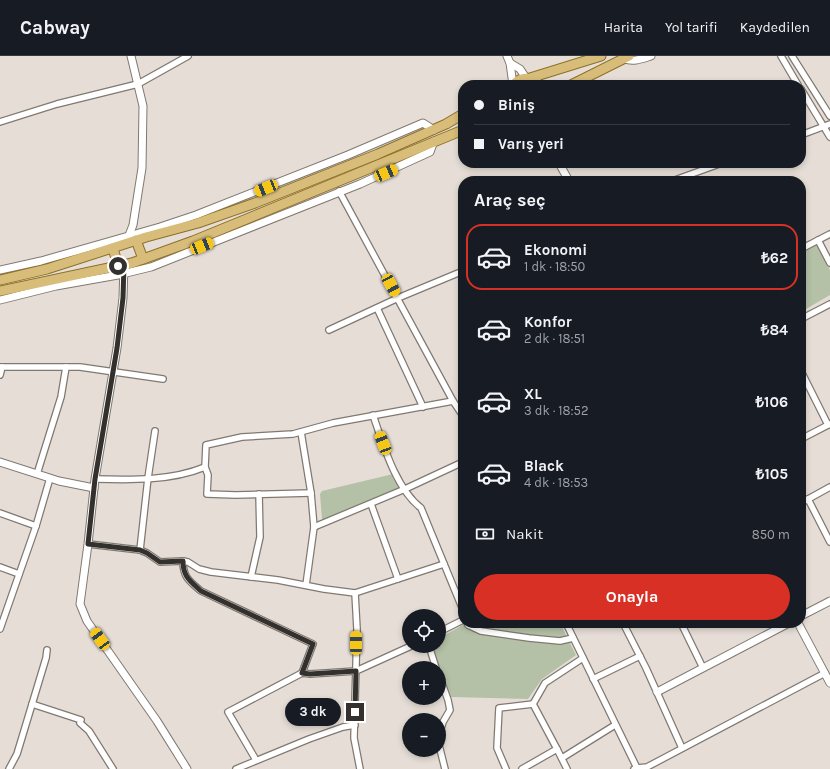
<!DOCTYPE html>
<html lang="tr">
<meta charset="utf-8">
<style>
body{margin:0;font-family:Karla,sans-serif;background:#20242c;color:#f1f3f6;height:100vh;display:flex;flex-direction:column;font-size:15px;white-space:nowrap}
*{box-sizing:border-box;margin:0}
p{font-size:13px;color:#9ea1a6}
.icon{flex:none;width:22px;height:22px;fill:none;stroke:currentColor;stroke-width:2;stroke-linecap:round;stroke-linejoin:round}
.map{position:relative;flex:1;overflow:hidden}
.sheet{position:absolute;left:458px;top:120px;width:348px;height:452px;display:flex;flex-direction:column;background:#171b24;border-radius:16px;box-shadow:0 2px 6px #0003}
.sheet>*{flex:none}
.top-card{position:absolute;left:458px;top:24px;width:348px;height:88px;border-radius:16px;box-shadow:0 2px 6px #0003;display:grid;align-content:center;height:88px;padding:0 16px;background:#171b24}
.buttons{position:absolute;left:402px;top:553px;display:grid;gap:8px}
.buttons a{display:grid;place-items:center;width:44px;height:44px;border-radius:50%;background:#171b24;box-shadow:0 2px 6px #0003;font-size:20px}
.end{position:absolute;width:18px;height:18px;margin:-9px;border:5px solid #33302d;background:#fff;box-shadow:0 0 0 2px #fff}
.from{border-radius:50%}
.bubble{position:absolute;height:28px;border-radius:14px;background:#171b24;box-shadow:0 2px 6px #0003;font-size:13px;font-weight:700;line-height:28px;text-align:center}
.car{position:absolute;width:12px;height:24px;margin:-12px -6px;border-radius:5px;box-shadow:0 0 3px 1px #0007;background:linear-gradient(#f5c518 24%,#345 0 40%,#f5c518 0 76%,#345 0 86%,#f5c518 0)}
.top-card b{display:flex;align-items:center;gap:14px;height:38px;font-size:15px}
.top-card b+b{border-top:1px solid #363941}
.top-card i{width:10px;height:10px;background:#f1f3f6}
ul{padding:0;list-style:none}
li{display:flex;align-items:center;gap:12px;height:66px;margin:0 8px 6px;padding:0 8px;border:2px solid transparent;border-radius:16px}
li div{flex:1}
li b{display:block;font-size:15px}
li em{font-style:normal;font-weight:700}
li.selected{border-color:#d93025}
li>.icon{width:36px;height:36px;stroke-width:1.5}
h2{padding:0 16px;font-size:18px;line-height:48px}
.pay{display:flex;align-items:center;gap:10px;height:44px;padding:0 16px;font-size:15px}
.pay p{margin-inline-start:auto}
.primary-button{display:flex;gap:8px;margin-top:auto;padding:8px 16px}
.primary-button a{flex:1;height:46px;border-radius:24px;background:#d93025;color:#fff;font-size:16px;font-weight:700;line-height:46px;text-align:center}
header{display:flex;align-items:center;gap:24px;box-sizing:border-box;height:56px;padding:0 20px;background:#171b24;border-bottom:1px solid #363941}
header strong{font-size:19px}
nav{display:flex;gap:22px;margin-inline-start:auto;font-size:14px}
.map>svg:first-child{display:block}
.green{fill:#b4c1a6}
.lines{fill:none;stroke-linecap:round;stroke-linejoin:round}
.minor-casing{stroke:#807971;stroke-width:8}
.tertiary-casing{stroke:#807971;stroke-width:9}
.primary-casing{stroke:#8d6f26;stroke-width:11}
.minor{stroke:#fff;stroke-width:5.5}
.tertiary{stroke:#fff;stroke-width:7}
.primary{stroke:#d8bd7a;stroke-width:9}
.route{stroke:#33302d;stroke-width:5}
</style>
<header>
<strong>Cabway</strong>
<nav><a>Harita</a><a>Yol tarifi</a><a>Kaydedilen</a></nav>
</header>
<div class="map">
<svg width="830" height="713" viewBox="0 0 830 713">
<rect width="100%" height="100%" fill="#e6ded6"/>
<g class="green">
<polygon points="817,189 830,214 830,239 801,256 801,197"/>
<polygon points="393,418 401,429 400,432 324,464 322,463 320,438 322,435"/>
<polygon points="467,567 560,567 576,599 542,623 528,643 451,641 433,593 433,590 439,590 439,582"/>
</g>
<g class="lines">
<g class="minor-casing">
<g id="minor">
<polyline points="781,0 798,29"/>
<polyline points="792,0 830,60"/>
<polyline points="801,33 830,81"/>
<polyline points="0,66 57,48 138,28 188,0"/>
<polyline points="801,79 830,68"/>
<polyline points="672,125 722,107"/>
<polyline points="339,135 453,345"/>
<polyline points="818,184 830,207"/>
<polyline points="801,193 830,178"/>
<polyline points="377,252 423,351"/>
<polyline points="801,263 830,248"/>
<polyline points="329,274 398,242 463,215"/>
<polyline points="0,311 80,311 163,323"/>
<polyline points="801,315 828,369"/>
<polyline points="0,319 2,311"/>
<path d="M373,359C383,388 396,433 421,452L463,554"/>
<polyline points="301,376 311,437 314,471 306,529"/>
<polyline points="801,383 830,368"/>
<polyline points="205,411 208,419 207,438 236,439 311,437"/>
<polyline points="37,418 61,341 66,311"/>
<path d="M95,423C131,424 171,425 205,411L206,389L242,381L293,378L333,367L453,345L463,360"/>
<polyline points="808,443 830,486"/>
<polyline points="801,447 830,431"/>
<polyline points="371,448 398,523"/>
<polyline points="0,457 36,470"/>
<polyline points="314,471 405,433 463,406"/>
<polyline points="88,488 140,494 147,497 160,506 183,505 188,506 199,513 211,516 278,524 324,533 355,537 444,508"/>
<polyline points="140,494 148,422 155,375"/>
<path d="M183,505C183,521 189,525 201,535L313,588L302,617"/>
<polyline points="0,511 19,518"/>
<polyline points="251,521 260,481 259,438"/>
<polyline points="355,537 357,573 354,682 360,713"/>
<polyline points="467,567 468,569 481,575 529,582 560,585 573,582"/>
<polyline points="566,567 637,712 634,713"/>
<polyline points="623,567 646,612 682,692"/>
<polyline points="681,567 703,612"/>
<polyline points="0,573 36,470 50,422"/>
<polyline points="439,576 463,564"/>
<polyline points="429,590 436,612"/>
<polyline points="439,619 448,644 450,654 443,666 439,680"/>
<polyline points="593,623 640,600"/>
<polyline points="32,648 81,664"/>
<polyline points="80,667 89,675 113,713"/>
<polyline points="439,689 445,713"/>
<polyline points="557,693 567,713"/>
<polyline points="562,702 615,669"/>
<polyline points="256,704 228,656 302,617 310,618 356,615 411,590"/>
<polyline points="637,712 647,711 825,617"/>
<polyline points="9,713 17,698 46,602 47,594"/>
<polyline points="236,713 309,683 343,671 355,669"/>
<polyline points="506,713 497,692 499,652 533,648"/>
<polyline points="522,713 557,693 533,648 545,627 583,602"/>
</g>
</g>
<g class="tertiary-casing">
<g id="tertiary">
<polyline points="507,0 510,7 513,29"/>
<path d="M624,3C634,6 641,3 651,0"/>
<polyline points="510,7 520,13 526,22"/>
<polyline points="559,107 569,125"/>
<polyline points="128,182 133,169 142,112 143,50 131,0"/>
<polyline points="124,209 123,242 117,292 95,423 88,488 80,548 87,565 157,665 187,713"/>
<polyline points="0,214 41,205 160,171 196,159 348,99 423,67 434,74"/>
<polyline points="0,244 56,230 118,219 151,211 360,128 430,96 434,85"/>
<polyline points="0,406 59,425 94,432"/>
<polyline points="801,560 830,545"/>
<polyline points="798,567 830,627"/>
<polyline points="657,636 789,567"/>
</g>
</g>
<g class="primary-casing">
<g id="primary">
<polyline points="530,22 601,0"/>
<path d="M513,29C521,20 532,20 540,29"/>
<polyline points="571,29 629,0"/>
<polyline points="136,184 143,203"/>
<polyline points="113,192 118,210"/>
<polyline points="0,224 47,213 146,181 198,167 255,147 378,98 446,68 463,58"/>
<polyline points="0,235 132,207 193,185 463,74"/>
</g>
</g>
<use href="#minor" class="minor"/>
<use href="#tertiary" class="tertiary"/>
<use href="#primary" class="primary"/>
</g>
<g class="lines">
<path class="route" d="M118,210L124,209L123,242L117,292L95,423L88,488L140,494L147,497L160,506L183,505C183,521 190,525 201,535L313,588L302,617L310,618L356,615L355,656"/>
</g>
</svg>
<div class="buttons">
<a><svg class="icon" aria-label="locate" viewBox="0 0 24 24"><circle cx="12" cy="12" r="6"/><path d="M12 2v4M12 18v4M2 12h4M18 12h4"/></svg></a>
<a>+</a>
<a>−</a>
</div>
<i class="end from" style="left:118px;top:210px"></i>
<i class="end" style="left:355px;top:656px"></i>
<div class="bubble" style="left:285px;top:642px;width:56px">3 dk</div>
<i class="car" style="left:386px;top:117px;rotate:67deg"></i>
<i class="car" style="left:266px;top:132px;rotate:248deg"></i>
<i class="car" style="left:202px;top:190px;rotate:68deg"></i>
<i class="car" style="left:391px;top:229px;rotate:151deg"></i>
<i class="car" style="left:383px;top:387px;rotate:339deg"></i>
<i class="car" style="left:100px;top:583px;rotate:324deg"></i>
<i class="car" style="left:356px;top:587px;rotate:0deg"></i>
<div class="top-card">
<b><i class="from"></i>Biniş</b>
<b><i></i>Varış yeri</b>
</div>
<section class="sheet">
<h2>Araç seç</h2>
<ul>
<li class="selected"><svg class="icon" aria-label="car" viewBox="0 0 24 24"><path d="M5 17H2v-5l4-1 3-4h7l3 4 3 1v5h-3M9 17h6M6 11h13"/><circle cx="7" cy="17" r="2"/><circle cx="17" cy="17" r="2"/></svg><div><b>Ekonomi</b><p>1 dk · 18:50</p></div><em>₺62</em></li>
<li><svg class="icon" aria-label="car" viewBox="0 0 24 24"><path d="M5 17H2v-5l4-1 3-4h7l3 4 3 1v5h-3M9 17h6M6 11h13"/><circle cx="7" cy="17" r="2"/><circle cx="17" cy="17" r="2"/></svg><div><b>Konfor</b><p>2 dk · 18:51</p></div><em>₺84</em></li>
<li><svg class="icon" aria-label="car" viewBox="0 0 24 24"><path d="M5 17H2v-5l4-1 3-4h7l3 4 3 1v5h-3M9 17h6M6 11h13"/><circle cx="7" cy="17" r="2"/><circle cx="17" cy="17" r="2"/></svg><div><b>XL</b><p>3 dk · 18:52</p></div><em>₺106</em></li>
<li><svg class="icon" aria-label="car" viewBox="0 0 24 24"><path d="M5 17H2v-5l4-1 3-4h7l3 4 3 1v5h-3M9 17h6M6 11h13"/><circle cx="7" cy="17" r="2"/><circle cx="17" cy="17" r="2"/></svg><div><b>Black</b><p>4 dk · 18:53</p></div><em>₺105</em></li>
</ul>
<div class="pay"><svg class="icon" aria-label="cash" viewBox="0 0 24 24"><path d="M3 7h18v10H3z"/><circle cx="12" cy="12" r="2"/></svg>Nakit<p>850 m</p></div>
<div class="primary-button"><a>Onayla</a></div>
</section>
</div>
